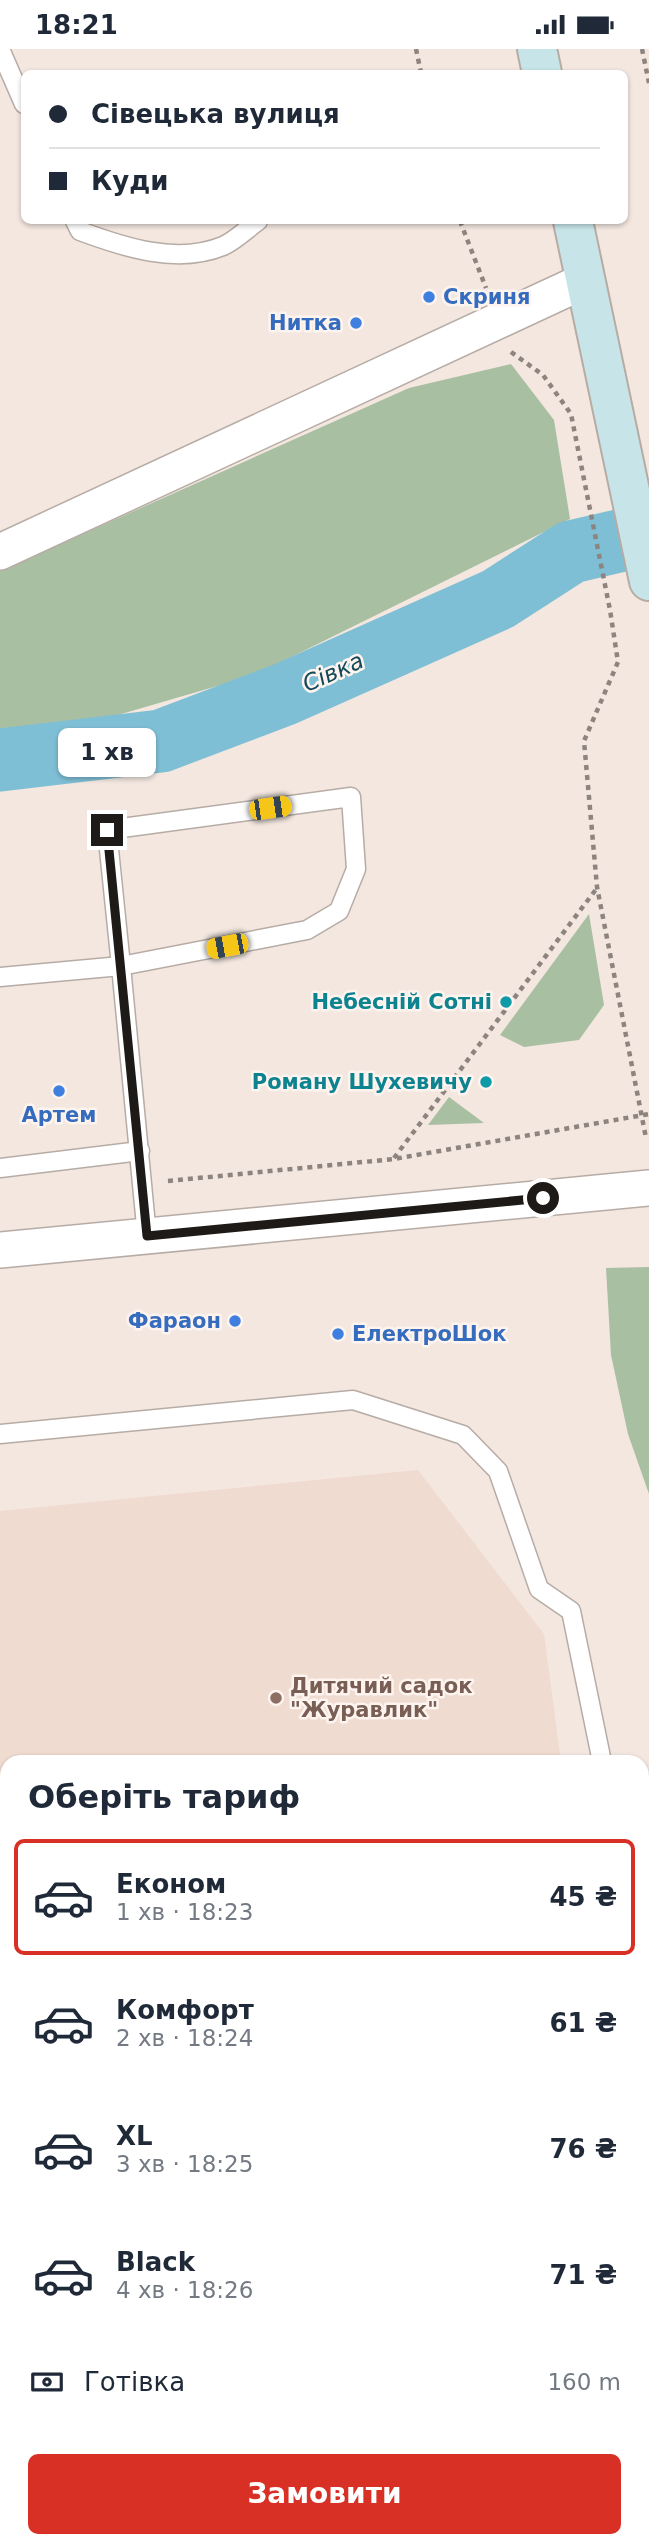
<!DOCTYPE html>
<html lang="uk">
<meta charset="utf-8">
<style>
body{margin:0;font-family:"DejaVu Sans",sans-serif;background:#f6f6f7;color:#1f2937;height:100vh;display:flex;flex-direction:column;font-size:26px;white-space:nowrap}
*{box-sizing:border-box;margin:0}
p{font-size:23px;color:#747a83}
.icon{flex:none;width:38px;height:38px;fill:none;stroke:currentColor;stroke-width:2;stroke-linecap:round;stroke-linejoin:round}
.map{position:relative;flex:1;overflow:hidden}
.sheet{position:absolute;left:0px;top:1706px;width:649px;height:793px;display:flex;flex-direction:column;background:#fff;border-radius:21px 21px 0 0;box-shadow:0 2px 5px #0004}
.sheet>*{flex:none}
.hud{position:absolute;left:21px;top:21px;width:607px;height:154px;border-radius:10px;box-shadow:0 2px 5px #0004;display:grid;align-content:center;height:154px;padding:0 28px;background:#fff}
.end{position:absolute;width:32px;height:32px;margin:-16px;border:9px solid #1e1a17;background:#fff;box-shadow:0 0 0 4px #fff}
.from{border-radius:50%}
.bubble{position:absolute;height:49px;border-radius:10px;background:#fff;box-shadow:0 2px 5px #0004;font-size:23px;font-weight:700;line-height:49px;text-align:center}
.car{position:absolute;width:21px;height:42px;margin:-21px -10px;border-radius:9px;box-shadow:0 0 5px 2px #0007;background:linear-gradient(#f5c518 24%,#345 0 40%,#f5c518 0 76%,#345 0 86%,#f5c518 0)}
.hud b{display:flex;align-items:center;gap:24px;height:66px;font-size:26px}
.hud b+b{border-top:2px solid #e0e1e3}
.hud i{width:18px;height:18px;background:#1f2937}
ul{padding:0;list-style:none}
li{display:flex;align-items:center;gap:21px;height:116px;margin:0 14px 10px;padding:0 14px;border:4px solid transparent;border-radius:10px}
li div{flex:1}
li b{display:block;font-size:26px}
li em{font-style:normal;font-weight:700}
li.current{border-color:#d93025}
li>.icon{width:63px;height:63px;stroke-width:1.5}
h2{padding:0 28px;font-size:32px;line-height:84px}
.pay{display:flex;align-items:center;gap:18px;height:77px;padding:0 28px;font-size:26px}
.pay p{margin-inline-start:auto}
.primary-button{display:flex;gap:14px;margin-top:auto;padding:14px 28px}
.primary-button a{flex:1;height:80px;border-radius:10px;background:#d93025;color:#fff;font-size:28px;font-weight:700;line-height:80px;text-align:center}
.status{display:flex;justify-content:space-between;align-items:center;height:49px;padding:0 35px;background:#fff;direction:ltr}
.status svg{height:19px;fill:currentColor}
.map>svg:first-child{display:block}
.built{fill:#efdbd0}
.green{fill:#a9bfa1}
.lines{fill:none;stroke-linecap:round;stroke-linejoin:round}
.river{stroke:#7fbfd5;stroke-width:63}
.service-casing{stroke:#b7aca5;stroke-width:21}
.minor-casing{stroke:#b7aca5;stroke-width:38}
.secondary-casing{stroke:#b7aca5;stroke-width:42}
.path{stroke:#8d847f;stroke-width:4.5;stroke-dasharray:5 5;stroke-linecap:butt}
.service{stroke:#fff;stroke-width:18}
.minor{stroke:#fff;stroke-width:35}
.secondary{stroke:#c7e5e9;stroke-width:38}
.route{stroke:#1e1a17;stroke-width:9}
.shop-dot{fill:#3f7fe0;stroke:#fef4ef;stroke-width:2.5}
.culture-dot{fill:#0f9aa8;stroke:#fef4ef;stroke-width:2.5}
.education-dot{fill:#8d6e63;stroke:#fef4ef;stroke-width:2.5}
.labels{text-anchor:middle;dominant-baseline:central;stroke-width:5;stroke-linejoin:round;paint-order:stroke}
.shop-label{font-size:21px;font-weight:bold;fill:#366cbe;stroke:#fef4ef;text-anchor:start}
.culture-label{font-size:21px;font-weight:bold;fill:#0d838f;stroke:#fef4ef;text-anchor:end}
.education-label{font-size:21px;font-weight:bold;fill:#785e54;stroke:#fef4ef;text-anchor:start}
.water-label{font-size:23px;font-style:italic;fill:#124959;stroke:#fef4ef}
</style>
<div class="status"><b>18:21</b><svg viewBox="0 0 49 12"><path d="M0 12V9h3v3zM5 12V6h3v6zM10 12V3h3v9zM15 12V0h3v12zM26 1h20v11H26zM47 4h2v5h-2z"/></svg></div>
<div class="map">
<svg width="649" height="2498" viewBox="0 0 649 2498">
<rect width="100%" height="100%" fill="#f3e7e0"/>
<polygon class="built" points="418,1421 544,1585 561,1713 7,1713 7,1857 0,1789 0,1462"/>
<g class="green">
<polygon points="511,315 554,371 570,470 255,626 111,668 0,683 0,522 409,339"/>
<polygon points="589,865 604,956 579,991 524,998 500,986"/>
<polygon points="449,1048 484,1074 428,1076"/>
<polygon points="649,1218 649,1445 628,1385 611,1306 606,1219"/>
</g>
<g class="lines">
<polyline class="river" points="0,711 161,692 285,645 498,550 571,503 649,485"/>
<g class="service-casing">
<g id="service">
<polyline points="0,0 24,55"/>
<path d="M75,172L80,182C123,198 177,216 223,197C235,192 248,179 258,172"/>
<polygon points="351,748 356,820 339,862 307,881 121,917 107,781"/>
<polyline points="0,928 121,917 147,1187"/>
<polyline points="0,1119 140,1102"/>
<polyline points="0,1385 353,1351 463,1386 498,1422 539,1540 571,1562 602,1713"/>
<polyline points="642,1737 649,1735"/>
<polyline points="642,1853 649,1875"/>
<polyline points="0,1937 7,1938"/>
<polyline points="642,2091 649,2090"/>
<polyline points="642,2432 649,2431"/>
</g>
</g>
<g class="minor-casing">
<g id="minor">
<polyline points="0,503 586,231"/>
<polyline points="0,1201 649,1139"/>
</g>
</g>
<g class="secondary-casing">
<g id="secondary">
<polyline points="537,0 542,24"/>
<polyline points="573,172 649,532"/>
</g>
</g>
<g class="path">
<polyline points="416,0 421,24"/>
<polyline points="642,0 649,34"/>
<polyline points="460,172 486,239"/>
<polyline points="511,303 543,326 571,365 610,561 618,613 584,692 597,838 646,1089"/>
<polyline points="394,1109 597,839"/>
<polyline points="168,1132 394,1110 649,1065"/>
<polyline points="427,2492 428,2498"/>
<polyline points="409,2498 412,2492"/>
</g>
<use href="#service" class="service"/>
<use href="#minor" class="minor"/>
<use href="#secondary" class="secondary"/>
</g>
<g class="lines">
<polyline class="route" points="107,781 147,1187 543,1149"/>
</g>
<g class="shop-dot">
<circle cx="429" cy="248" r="7"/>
<circle cx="356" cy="274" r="7"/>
<circle cx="59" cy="1042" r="7"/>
<circle cx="235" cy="1272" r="7"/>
<circle cx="338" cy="1285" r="7"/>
</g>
<g class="culture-dot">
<circle cx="506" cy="953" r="7"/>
<circle cx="486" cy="1033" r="7"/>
</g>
<circle class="education-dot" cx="276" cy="1649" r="7"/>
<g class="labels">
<g class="shop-label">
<text x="443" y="248">Скриня</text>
<text x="342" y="274" text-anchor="end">Нитка</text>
<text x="59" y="1066" text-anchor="middle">Артем</text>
<text x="221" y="1272" text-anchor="end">Фараон</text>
<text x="352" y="1285">ЕлектроШок</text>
</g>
<g class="culture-label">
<text x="492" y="953">Небесній Сотні</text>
<text x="472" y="1033">Роману Шухевичу</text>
</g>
<g class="education-label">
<text x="290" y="1637">Дитячий садок<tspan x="290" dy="24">"Журавлик"</tspan></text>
</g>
<g class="water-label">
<text transform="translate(333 623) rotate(-24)">Сівка</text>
</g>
</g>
</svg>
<i class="end from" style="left:543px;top:1149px"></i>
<i class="end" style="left:107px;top:781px"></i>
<div class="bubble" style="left:58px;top:679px;width:98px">1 хв</div>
<i class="car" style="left:270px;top:759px;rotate:82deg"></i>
<i class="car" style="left:227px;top:897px;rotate:259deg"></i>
<div class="hud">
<b><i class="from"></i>Сівецька вулиця</b>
<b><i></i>Куди</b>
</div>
<section class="sheet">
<h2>Оберіть тариф</h2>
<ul>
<li class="current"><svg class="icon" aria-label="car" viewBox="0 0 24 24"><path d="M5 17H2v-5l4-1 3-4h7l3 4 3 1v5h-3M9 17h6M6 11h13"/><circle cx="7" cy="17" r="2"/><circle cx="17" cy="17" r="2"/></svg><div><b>Економ</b><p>1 хв · 18:23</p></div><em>45 ₴</em></li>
<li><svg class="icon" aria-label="car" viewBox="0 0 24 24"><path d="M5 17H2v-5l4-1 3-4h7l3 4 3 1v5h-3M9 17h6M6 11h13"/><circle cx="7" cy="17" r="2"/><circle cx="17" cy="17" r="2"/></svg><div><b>Комфорт</b><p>2 хв · 18:24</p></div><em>61 ₴</em></li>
<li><svg class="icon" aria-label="car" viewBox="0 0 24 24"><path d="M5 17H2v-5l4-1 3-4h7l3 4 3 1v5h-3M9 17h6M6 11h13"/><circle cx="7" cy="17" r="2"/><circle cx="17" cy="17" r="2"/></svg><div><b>XL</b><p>3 хв · 18:25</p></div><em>76 ₴</em></li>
<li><svg class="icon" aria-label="car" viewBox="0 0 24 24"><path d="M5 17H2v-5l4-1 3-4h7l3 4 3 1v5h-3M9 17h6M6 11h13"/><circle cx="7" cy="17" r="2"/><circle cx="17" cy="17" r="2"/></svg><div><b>Black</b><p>4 хв · 18:26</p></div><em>71 ₴</em></li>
</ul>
<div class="pay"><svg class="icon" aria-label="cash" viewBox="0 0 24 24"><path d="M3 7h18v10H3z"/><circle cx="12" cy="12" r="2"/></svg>Готівка<p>160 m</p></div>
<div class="primary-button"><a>Замовити</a></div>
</section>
</div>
